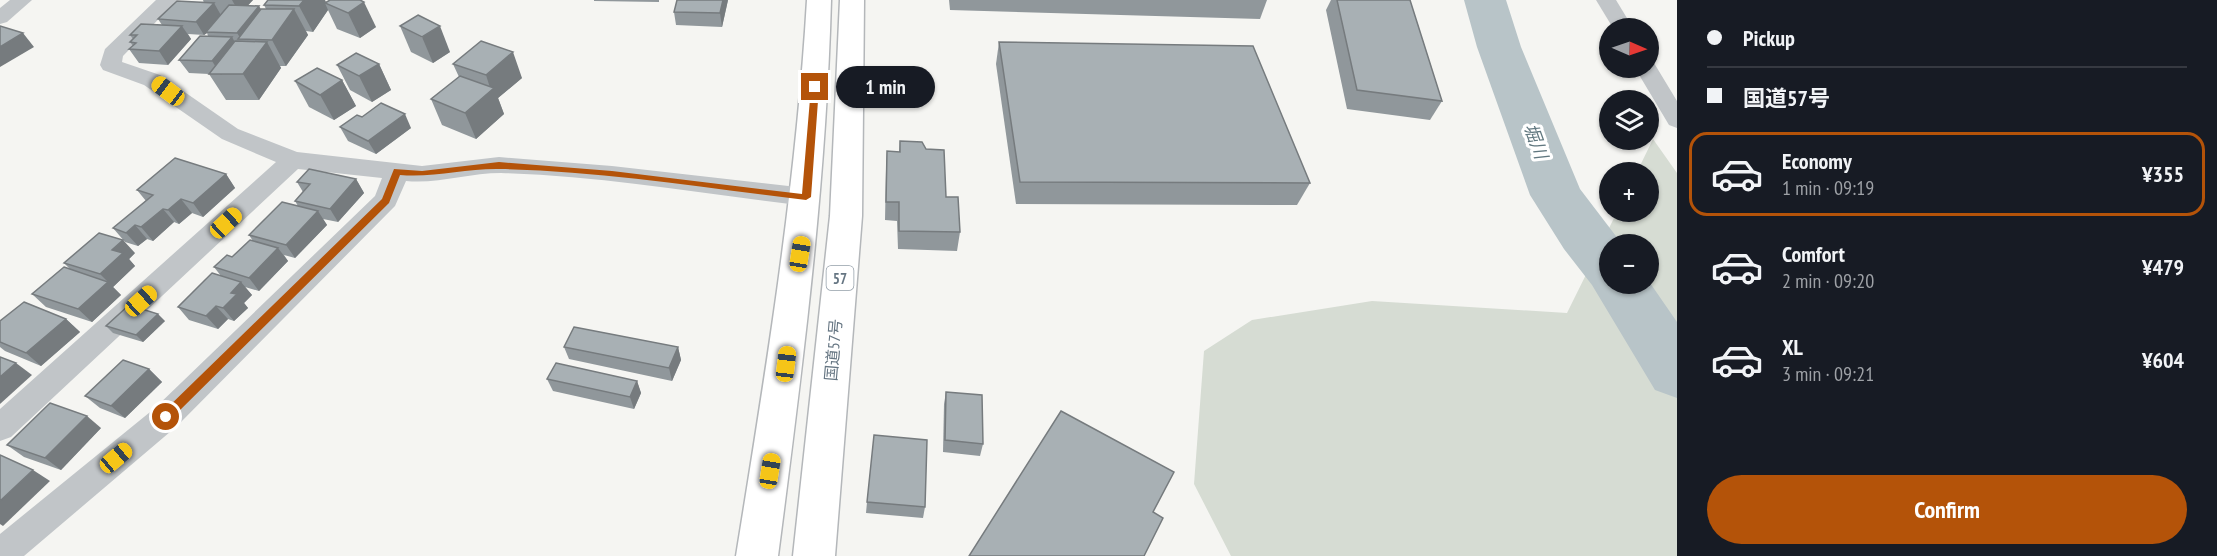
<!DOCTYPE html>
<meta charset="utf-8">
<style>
body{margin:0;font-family:"PT Sans Narrow","Noto Sans JP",sans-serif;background:#20242c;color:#f1f3f6;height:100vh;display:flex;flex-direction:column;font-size:22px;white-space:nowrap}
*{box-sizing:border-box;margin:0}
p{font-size:20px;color:#9ea1a6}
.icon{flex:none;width:33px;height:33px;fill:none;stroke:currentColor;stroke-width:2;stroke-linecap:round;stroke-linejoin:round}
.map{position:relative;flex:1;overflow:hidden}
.sheet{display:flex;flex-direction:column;background:#171b24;width:540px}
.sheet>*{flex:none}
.guide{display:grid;align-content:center;height:132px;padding:0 30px;background:#171b24}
.needle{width:39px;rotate:92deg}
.fabs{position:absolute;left:1599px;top:18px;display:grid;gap:12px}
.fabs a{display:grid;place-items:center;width:60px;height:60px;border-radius:50%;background:#171b24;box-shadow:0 2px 4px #0004;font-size:30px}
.end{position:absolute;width:27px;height:27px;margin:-14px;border:8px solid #b45309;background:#fff;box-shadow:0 0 0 3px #fff}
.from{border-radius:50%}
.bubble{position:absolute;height:42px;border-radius:21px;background:#171b24;box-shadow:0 2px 4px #0004;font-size:20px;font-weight:600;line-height:42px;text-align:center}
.car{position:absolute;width:18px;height:36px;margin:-18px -9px;border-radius:8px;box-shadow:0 0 4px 2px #0007;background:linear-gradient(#f5c518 24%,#345 0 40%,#f5c518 0 76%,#345 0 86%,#f5c518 0)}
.guide b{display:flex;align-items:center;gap:21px;height:57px;font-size:22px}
.guide b+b{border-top:2px solid #363941}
.guide i{width:15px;height:15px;background:#f1f3f6}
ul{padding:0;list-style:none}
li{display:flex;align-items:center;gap:18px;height:84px;margin:0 12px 9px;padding:0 18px;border:3px solid transparent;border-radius:18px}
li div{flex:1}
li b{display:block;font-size:22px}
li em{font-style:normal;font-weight:600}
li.on{border-color:#b45309}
li>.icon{width:54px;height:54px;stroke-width:1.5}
.cta{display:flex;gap:12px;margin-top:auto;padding:12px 30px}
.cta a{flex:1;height:69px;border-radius:36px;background:#b45309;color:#fff;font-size:24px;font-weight:600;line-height:69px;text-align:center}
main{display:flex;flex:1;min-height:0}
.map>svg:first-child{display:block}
.green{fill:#d6dcd3;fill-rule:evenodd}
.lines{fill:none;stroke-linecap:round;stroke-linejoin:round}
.river{fill:#b8c4c8;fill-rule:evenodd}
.highway-casing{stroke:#b4b7ba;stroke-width:3}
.street{fill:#c1c5c8;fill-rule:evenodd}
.highway{fill:#fff;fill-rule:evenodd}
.wall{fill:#90979b}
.shaded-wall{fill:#767b7e}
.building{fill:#a8b0b4;stroke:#767b7e;stroke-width:1.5}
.route{fill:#b45309}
.labels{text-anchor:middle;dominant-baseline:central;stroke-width:6;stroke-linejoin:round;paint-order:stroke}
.shield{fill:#fff;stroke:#939ea8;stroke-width:1.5}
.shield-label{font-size:15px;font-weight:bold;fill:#657582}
.street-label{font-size:16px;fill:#657582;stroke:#fff}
.water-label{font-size:18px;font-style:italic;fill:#60777f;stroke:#fff}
</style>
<main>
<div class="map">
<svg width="1677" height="556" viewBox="0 0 1677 556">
<rect width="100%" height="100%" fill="#f5f5f2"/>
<path class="green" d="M1653,139L1677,173V556H1231L1194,484L1204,351L1252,320L1372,301L1567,313L1617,212H1648V172H1637ZM1610,244H1648V284H1610Z"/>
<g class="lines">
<polygon class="river" points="1464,0 1506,0 1521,47 1580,189 1622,244 1610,244 1610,284 1648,284 1648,280 1677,322 1677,398 1655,390 1592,285 1564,249 1530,195 1477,47"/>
<g class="highway-casing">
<g id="highway">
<path d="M807,0H831C826,187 802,371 778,556H736C766,371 796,187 807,0Z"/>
<polygon points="840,0 864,0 862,216 835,556 793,556 830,216"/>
</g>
</g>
<g class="street">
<polygon points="10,0 32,0 7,22 0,24 0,8"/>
<path d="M156,0H177L123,56L122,62L160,75L238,129L297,152L422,166L499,157L612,166L806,188L815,191L818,197L815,203L806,206C705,194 603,176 501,173C469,173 438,184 406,181L395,206L177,426L24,556H0V534L155,408L375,196L382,178L298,169L11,437L0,441V409L276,162L222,139L144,85L103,70L100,65L105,49Z"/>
<polygon points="1596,0 1616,0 1633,28 1613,28"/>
<polygon points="1648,62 1654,63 1677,101 1677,128 1669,125 1635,68 1648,68"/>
</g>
<use href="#highway" class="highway"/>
</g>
<g class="wall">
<polygon points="203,0 253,0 248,5 261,9 266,9 264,5 326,3 330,0 376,27 360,38 337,29 328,10 313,32 306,31 308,35 286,66 280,66 281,68 259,100 226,100 209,74 189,73 179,60 208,36 207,33 204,35 188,34 191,39 168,65 139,63 129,49 133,46 130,42 133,39 130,35 162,25 158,19 204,3"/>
<polygon points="594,0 659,0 659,2 594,1"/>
<polygon points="728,0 722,27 676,25 674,12"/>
<polygon points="949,0 1267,0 1260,19 950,10"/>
<polygon points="1331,0 1410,0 1442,101 1430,120 1347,109 1326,10"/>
<polygon points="400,26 450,52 433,63 411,52"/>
<polygon points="999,42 1310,183 1297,205 1016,204 996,64"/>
<polygon points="379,64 391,90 372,102 350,90 337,65"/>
<polygon points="453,64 522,78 498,98 504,114 476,139 442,125 431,99 459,77"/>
<polygon points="342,80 356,106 334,120 309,107 295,81"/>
<polygon points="362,117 411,128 376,154 348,141 340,127"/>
<polygon points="900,141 946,197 960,232 957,251 898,249 897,221 885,220 886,170 887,151 899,152"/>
<polygon points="226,174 235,188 203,217 192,213 179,224 174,222 153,241 147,239 138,246 125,242 113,228 146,201 137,190"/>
<polygon points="356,179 364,193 338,222 323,219 327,225 295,258 284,255 288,261 259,291 245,287 252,295 244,303 248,308 234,321 228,319 218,329 189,320 178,307 221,276 214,267 232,257 253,241 249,235 298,206 295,201 303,192 297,182"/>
<polygon points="135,253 129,259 135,266 113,287 121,295 92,322 46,307 32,294 70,269 64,263"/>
<polygon points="66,319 80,332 41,366 5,351 0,347 0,321"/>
<polygon points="165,321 143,342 113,333 106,326"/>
<polygon points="564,347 678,347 681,360 672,381 569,359"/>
<polygon points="149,369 162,382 125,418 100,408 85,396"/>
<polygon points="547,379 637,381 641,393 634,409 553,391"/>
<polygon points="946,392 983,444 980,456 943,452 944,404"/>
<polygon points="101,428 61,470 24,457 7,445"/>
<polygon points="867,502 925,507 923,518 866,513"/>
</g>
<g class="shaded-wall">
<polygon points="232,0 253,0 240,14"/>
<polygon points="304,0 325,0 327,4 325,3 328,10 313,32 299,6"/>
<polygon points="723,0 728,0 722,27 720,13"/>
<polygon points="364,2 376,27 360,38 348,13"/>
<polygon points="214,3 222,17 206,32 207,33 204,35 196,22"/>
<polygon points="259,6 267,19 241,39 237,33"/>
<polygon points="294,9 308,35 286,66 272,40"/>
<polygon points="182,26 191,39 168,65 159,51"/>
<polygon points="440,26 450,52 433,63 422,37"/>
<polygon points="23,33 34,47 0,67 0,47"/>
<polygon points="232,37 240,51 221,75 212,61"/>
<polygon points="267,42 281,68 259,100 243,74"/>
<polygon points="513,52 522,78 498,98 504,114 476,139 465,113 491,91 486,75"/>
<polygon points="379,64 391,90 372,102 359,76"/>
<polygon points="342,80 356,106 334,120 320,95"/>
<polygon points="405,114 411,128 376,154 368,141"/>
<polygon points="226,174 235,188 203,217 193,203"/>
<polygon points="356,179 364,193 338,222 330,209"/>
<polygon points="181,199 192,213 179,224 168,210"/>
<polygon points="163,209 174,222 153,241 141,227"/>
<polygon points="318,211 327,225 295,258 286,245"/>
<polygon points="135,225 147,239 138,246 126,233"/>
<polygon points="123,240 135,253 129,259 135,266 113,287 121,295 92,322 78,309 108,282 100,274 112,250"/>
<polygon points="278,248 288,261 259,291 249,278"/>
<polygon points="241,282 252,295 244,303 248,308 234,321 223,308 231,293"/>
<polygon points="216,306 228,319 218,329 206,316"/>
<polygon points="158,314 165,321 143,342 136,335"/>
<polygon points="66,319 80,332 41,366 26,353"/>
<polygon points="678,347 681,360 672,381 669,368"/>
<polygon points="16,363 32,375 0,404 0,377"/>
<polygon points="149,369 162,382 125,418 111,406"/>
<polygon points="637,381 641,393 634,409 630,397"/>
<polygon points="87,416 101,428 61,470 45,458"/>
<polygon points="33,470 50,481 3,526 0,524 0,501"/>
</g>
<g class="building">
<polygon points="268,0 304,0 299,6 264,5"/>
<polygon points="330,0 360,0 364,2 348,13 325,3"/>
<polygon points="677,0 723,0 720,13 674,12"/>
<polygon points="1337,0 1410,0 1442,101 1357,90"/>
<polygon points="177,1 214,3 196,22 158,19"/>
<polygon points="229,5 259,6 237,33 206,32"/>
<polygon points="261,9 294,9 272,40 238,39"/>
<polygon points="418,15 440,26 422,37 400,26"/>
<polygon points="141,24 182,26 159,51 129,49 136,43 130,42 137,35 130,35"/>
<polygon points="0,26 23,33 0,47"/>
<polygon points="200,36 232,37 212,61 179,60"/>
<polygon points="235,41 267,42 243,74 209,74"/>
<polygon points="481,41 513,52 486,75 453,64"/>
<polygon points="999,42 1253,46 1310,183 1020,182"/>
<polygon points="356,53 379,64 359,76 337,65"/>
<polygon points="317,68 342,80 320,95 295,81"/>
<polygon points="460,76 494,88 465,113 431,99"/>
<polygon points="381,103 405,114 368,141 340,127 357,115 362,117"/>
<polygon points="900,141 922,142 926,149 944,150 946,197 958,197 960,232 899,231 899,202 886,202 887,151 900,152"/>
<polygon points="175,158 226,174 193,203 181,199 168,210 163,209 141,227 135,225 126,233 113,228 153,195 137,190"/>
<polygon points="309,169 356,179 330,209 295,201 310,184 297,182"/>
<polygon points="282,202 318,211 286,245 249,235"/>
<polygon points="99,233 123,240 112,250 123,253 100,274 64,263"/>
<polygon points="250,240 278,248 249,278 214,267 227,255 232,257"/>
<polygon points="64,267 108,282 78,309 32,294"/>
<polygon points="212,273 241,282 231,293 237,294 223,308 216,306 206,316 178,307"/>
<polygon points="24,302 66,319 26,353 0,342 0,321"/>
<polygon points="129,305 158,314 136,335 106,326"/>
<polygon points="574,327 678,347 669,368 564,347"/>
<polygon points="0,357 16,363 0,377"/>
<polygon points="123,360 149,369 111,406 85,396"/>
<polygon points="556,363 637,381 630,397 547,379"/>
<polygon points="946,392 982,395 983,444 945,440"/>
<polygon points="50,403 87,416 45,458 7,445"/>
<polygon points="1061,411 1174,472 1153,512 1163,518 1144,556 969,556"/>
<polygon points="874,435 927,440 925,507 867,502"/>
<polygon points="0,455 33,470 0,501"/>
</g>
<path class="route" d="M815,84L819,87L811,197L806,200C705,188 603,171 501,169C467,168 434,178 400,175L389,203L170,420H162V413L382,199L394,169L422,171L499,162L612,171L802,194L811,87Z"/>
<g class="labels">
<rect class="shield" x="826.5" y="266" width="27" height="24" rx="4.5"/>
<g class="shield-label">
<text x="840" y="278">57</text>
</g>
<g class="street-label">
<text transform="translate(833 350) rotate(-85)">国道57号</text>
</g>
<g class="water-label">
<text transform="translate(1536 141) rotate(70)">堀川</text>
</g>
</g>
</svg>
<div class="fabs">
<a><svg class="needle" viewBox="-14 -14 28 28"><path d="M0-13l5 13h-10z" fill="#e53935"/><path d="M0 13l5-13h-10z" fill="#9ea1a6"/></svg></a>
<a><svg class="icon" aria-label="layers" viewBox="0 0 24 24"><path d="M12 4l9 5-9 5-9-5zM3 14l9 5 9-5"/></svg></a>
<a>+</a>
<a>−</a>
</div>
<i class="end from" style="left:166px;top:417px"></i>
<i class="end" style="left:815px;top:87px"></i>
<div class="bubble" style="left:836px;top:66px;width:99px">1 min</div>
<i class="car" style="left:168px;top:91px;rotate:307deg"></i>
<i class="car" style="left:226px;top:223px;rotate:47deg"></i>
<i class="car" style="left:800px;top:254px;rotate:9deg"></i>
<i class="car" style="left:141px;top:301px;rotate:48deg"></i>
<i class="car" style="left:786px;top:364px;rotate:7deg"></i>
<i class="car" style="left:116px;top:458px;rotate:50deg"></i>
<i class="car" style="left:770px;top:471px;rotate:9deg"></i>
</div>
<section class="sheet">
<div class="guide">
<b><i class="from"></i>Pickup</b>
<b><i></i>国道57号</b>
</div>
<ul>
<li class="on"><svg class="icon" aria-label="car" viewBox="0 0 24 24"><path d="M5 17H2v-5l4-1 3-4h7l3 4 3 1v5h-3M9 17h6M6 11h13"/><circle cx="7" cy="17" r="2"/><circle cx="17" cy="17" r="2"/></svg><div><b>Economy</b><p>1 min · 09:19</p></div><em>¥355</em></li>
<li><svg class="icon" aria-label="car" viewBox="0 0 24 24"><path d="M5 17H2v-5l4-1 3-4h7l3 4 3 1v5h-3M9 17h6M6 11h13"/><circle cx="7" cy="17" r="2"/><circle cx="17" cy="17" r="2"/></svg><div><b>Comfort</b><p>2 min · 09:20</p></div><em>¥479</em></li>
<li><svg class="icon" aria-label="car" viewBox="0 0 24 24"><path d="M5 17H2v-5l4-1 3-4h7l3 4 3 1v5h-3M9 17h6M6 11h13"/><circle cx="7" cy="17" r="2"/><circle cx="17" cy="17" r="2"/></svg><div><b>XL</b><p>3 min · 09:21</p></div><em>¥604</em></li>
</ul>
<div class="cta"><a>Confirm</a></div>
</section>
</main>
